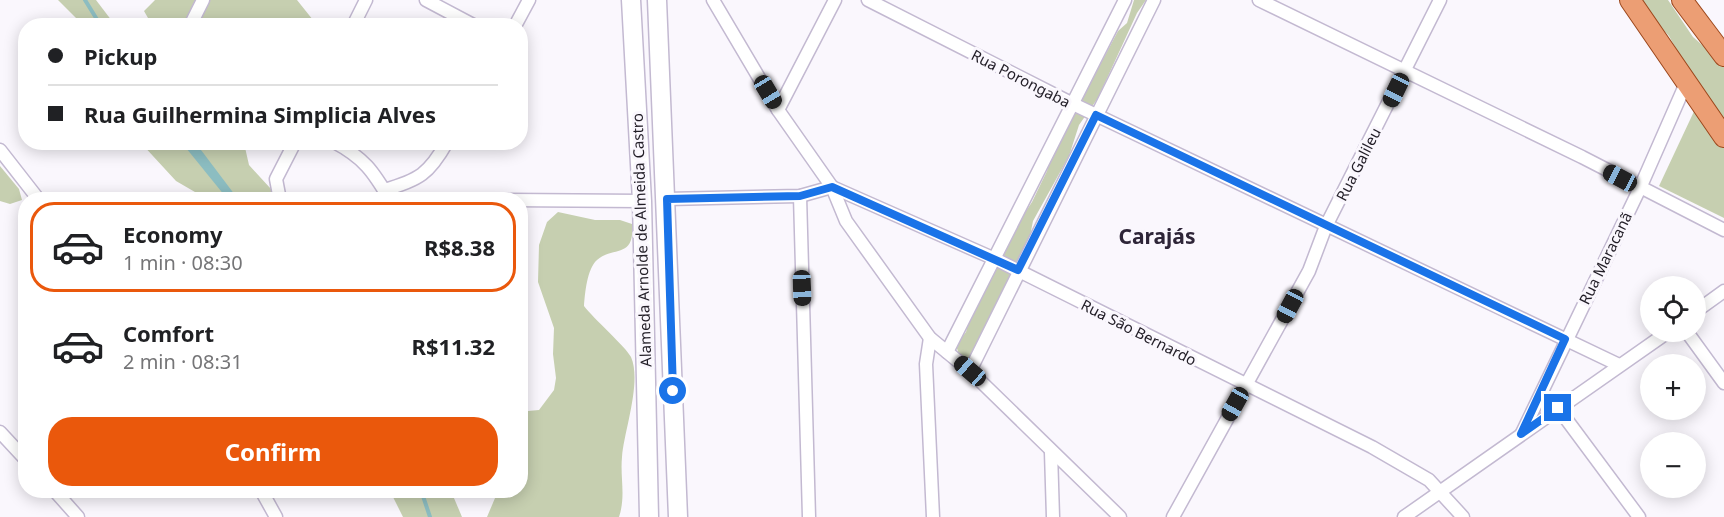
<!DOCTYPE html>
<meta charset="utf-8">
<style>
body{margin:0;font-family:"Noto Sans",sans-serif;background:#f2f2f2;color:#202124;height:100vh;display:flex;flex-direction:column;font-size:22px;white-space:nowrap}
*{box-sizing:border-box;margin:0}
p{font-size:20px;color:#757577}
.icon{flex:none;width:33px;height:33px;fill:none;stroke:currentColor;stroke-width:2;stroke-linecap:round;stroke-linejoin:round}
.map{position:relative;flex:1;overflow:hidden}
.panel{position:absolute;left:18px;top:192px;width:510px;height:306px;display:flex;flex-direction:column;background:#fff;border-radius:24px;box-shadow:0 3px 15px #0003}
.panel>*{flex:none}
.top-card{position:absolute;left:18px;top:18px;width:510px;height:132px;border-radius:24px;box-shadow:0 3px 15px #0003;display:grid;align-content:center;height:132px;padding:0 30px;background:#fff}
.buttons{position:absolute;left:1640px;top:276px;display:grid;gap:12px}
.buttons a{display:grid;place-items:center;width:66px;height:66px;border-radius:50%;background:#fff;box-shadow:0 3px 15px #0003;font-size:30px}
.end{position:absolute;width:27px;height:27px;margin:-14px;border:8px solid #1a73e8;background:#fff;box-shadow:0 0 0 3px #fff}
.from{border-radius:50%}
.car{position:absolute;width:18px;height:36px;margin:-18px -9px;border-radius:8px;box-shadow:0 0 4px 2px #0007;background:linear-gradient(#222 24%,#8ab4d8 0 40%,#222 0 76%,#8ab4d8 0 86%,#222 0)}
.top-card b{display:flex;align-items:center;gap:21px;height:57px;font-size:22px}
.top-card b+b{border-top:2px solid #e0e0e0}
.top-card i{width:15px;height:15px;background:#202124}
ul{padding:10px 0 0;list-style:none}
li{display:flex;align-items:center;gap:18px;height:90px;margin:0 12px 9px;padding:0 18px;border:3px solid transparent;border-radius:24px}
li div{flex:1}
li b{display:block;font-size:22px}
li em{font-style:normal;font-weight:700}
li.on{border-color:#ea580c}
li>.icon{width:54px;height:54px;stroke-width:1.5}
.button{display:flex;gap:12px;margin-top:auto;padding:12px 30px}
.button a{flex:1;height:69px;border-radius:24px;background:#ea580c;color:#fff;font-size:24px;font-weight:700;line-height:69px;text-align:center}
.map>svg:first-child{display:block}
.green{fill:#c6cfb0}
.water{fill:#8cbdc1}
.lines{fill:none;stroke-linecap:round;stroke-linejoin:round}
.stream{stroke:#8cbdc1;stroke-width:4}
.minor-casing{stroke:#c3b9d1;stroke-width:15}
.secondary-casing{stroke:#c3b9d1;stroke-width:21}
.primary-casing{stroke:#9c471c;stroke-width:22}
.minor{stroke:#fff;stroke-width:12}
.secondary{stroke:#fff;stroke-width:18}
.primary{stroke:#ec9e74;stroke-width:20}
.route{stroke:#1a73e8;stroke-width:8}
.labels{text-anchor:middle;dominant-baseline:central;stroke-width:6;stroke-linejoin:round;paint-order:stroke}
.street-label{font-size:15px;fill:#211d26;stroke:#faf7fd}
.district-label{font-size:21px;font-weight:bold;fill:#2e2538;stroke:#faf7fd}
</style>
<div class="map">
<svg width="1724" height="517" viewBox="0 0 1724 517">
<rect width="100%" height="100%" fill="#faf7fd"/>
<g class="green">
<polygon points="58,0 96,0 115,25 83,25"/>
<polygon points="155,0 297,0 317,25 251,25 242,21 226,25 152,25 144,11"/>
<polygon points="1134,0 1146,0 1137,13 1098,98 1079,125 1069,156 1033,221 1028,246 972,361 961,362 956,345 966,332 974,302 997,268 1003,246 1032,202 1047,171 1050,159 1118,31 1127,23"/>
<polygon points="1635,0 1668,0 1693,37 1724,64 1724,119 1722,119 1693,79 1669,36"/>
<polygon points="1697,105 1724,144 1724,218 1659,186"/>
<polygon points="141,143 244,143 249,165 271,189 272,199 207,199 176,181"/>
<polygon points="0,166 19,189 22,200 10,204 0,201"/>
<path d="M558,212L595,220H620L632,224C635,259 613,246 597,260C587,269 585,293 584,306C593,318 626,347 631,357C642,382 624,431 622,457C620,478 626,496 619,517H487L498,491L520,490L521,407L528,411L539,410L554,390L556,378L553,354L554,328L538,282L539,245L547,222Z"/>
<polygon points="390,491 451,491 462,517 403,517"/>
</g>
<polygon class="water" points="182,143 194,143 198,146 238,199 229,199 225,196"/>
<g class="lines">
<g class="stream">
<polyline points="85,0 101,26"/>
<polyline points="421,490 430,517"/>
</g>
<g class="minor-casing">
<g id="minor">
<polyline points="426,0 475,26"/>
<polyline points="713,0 778,110 832,187 846,221 930,338 970,371 1120,517"/>
<polyline points="868,0 1073,104 1619,365"/>
<polyline points="1259,0 1582,157 1724,230"/>
<polyline points="190,26 203,0"/>
<polyline points="353,26 366,0"/>
<polyline points="515,26 529,0"/>
<polyline points="778,110 835,0"/>
<path d="M334,142C364,158 373,171 390,200"/>
<polyline points="0,150 39,200"/>
<path d="M384,190C419,180 429,174 447,142"/>
<polyline points="800,196 809,517"/>
<polyline points="667,199 800,196 832,187 995,259 1372,447 1429,480 1463,517"/>
<polyline points="280,200 276,179 295,142"/>
<polyline points="503,200 642,201"/>
<polyline points="1695,312 1724,291"/>
<polyline points="1687,332 1724,383"/>
<polyline points="930,338 926,364 933,517"/>
<polyline points="947,352 1125,0"/>
<polyline points="970,371 1154,0"/>
<polyline points="1558,408 1639,517"/>
<polyline points="0,432 26,460"/>
<polyline points="1522,433 1640,188 1687,81"/>
<polyline points="1051,452 1053,517"/>
<polyline points="54,490 78,517"/>
<polyline points="261,490 276,517"/>
<polyline points="1173,517 1309,271 1326,226 1440,0"/>
<polyline points="1404,517 1668,332"/>
</g>
</g>
<g class="secondary-casing">
<g id="secondary">
<polyline points="631,0 642,201 649,517"/>
<polyline points="657,0 678,517"/>
</g>
</g>
<g class="primary-casing">
<g id="primary">
<polyline points="1630,0 1724,137"/>
<polyline points="1682,0 1724,56"/>
</g>
</g>
<use href="#minor" class="minor"/>
<use href="#secondary" class="secondary"/>
<use href="#primary" class="primary"/>
</g>
<g class="lines">
<polyline class="route" points="673,391 667,199 800,196 832,187 1018,270 1096,115 1565,339 1521,434 1558,408"/>
</g>
<g class="labels">
<g class="street-label">
<text transform="translate(1021 78) rotate(27)">Rua Porongaba</text>
<text transform="translate(1358 164) rotate(-63)">Rua Galileu</text>
<text transform="translate(641 240) rotate(-92)">Alameda Arnolde de Almeida Castro</text>
<text transform="translate(1605 258) rotate(-64)">Rua Maracanã</text>
<text transform="translate(1139 332) rotate(27)">Rua São Bernardo</text>
</g>
<g class="district-label">
<text x="1157" y="236">Carajás</text>
</g>
</g>
</svg>
<div class="buttons">
<a><svg class="icon" aria-label="locate" viewBox="0 0 24 24"><circle cx="12" cy="12" r="6"/><path d="M12 2v4M12 18v4M2 12h4M18 12h4"/></svg></a>
<a>+</a>
<a>−</a>
</div>
<i class="end from" style="left:673px;top:391px"></i>
<i class="end" style="left:1558px;top:408px"></i>
<i class="car" style="left:1396px;top:90px;rotate:206deg"></i>
<i class="car" style="left:768px;top:92px;rotate:149deg"></i>
<i class="car" style="left:1620px;top:178px;rotate:298deg"></i>
<i class="car" style="left:802px;top:288px;rotate:178deg"></i>
<i class="car" style="left:1290px;top:306px;rotate:208deg"></i>
<i class="car" style="left:970px;top:371px;rotate:311deg"></i>
<i class="car" style="left:1235px;top:404px;rotate:209deg"></i>
<div class="top-card">
<b><i class="from"></i>Pickup</b>
<b><i></i>Rua Guilhermina Simplicia Alves</b>
</div>
<section class="panel">
<ul>
<li class="on"><svg class="icon" aria-label="car" viewBox="0 0 24 24"><path d="M5 17H2v-5l4-1 3-4h7l3 4 3 1v5h-3M9 17h6M6 11h13"/><circle cx="7" cy="17" r="2"/><circle cx="17" cy="17" r="2"/></svg><div><b>Economy</b><p>1 min · 08:30</p></div><em>R$8.38</em></li>
<li><svg class="icon" aria-label="car" viewBox="0 0 24 24"><path d="M5 17H2v-5l4-1 3-4h7l3 4 3 1v5h-3M9 17h6M6 11h13"/><circle cx="7" cy="17" r="2"/><circle cx="17" cy="17" r="2"/></svg><div><b>Comfort</b><p>2 min · 08:31</p></div><em>R$11.32</em></li>
</ul>
<div class="button"><a>Confirm</a></div>
</section>
</div>
